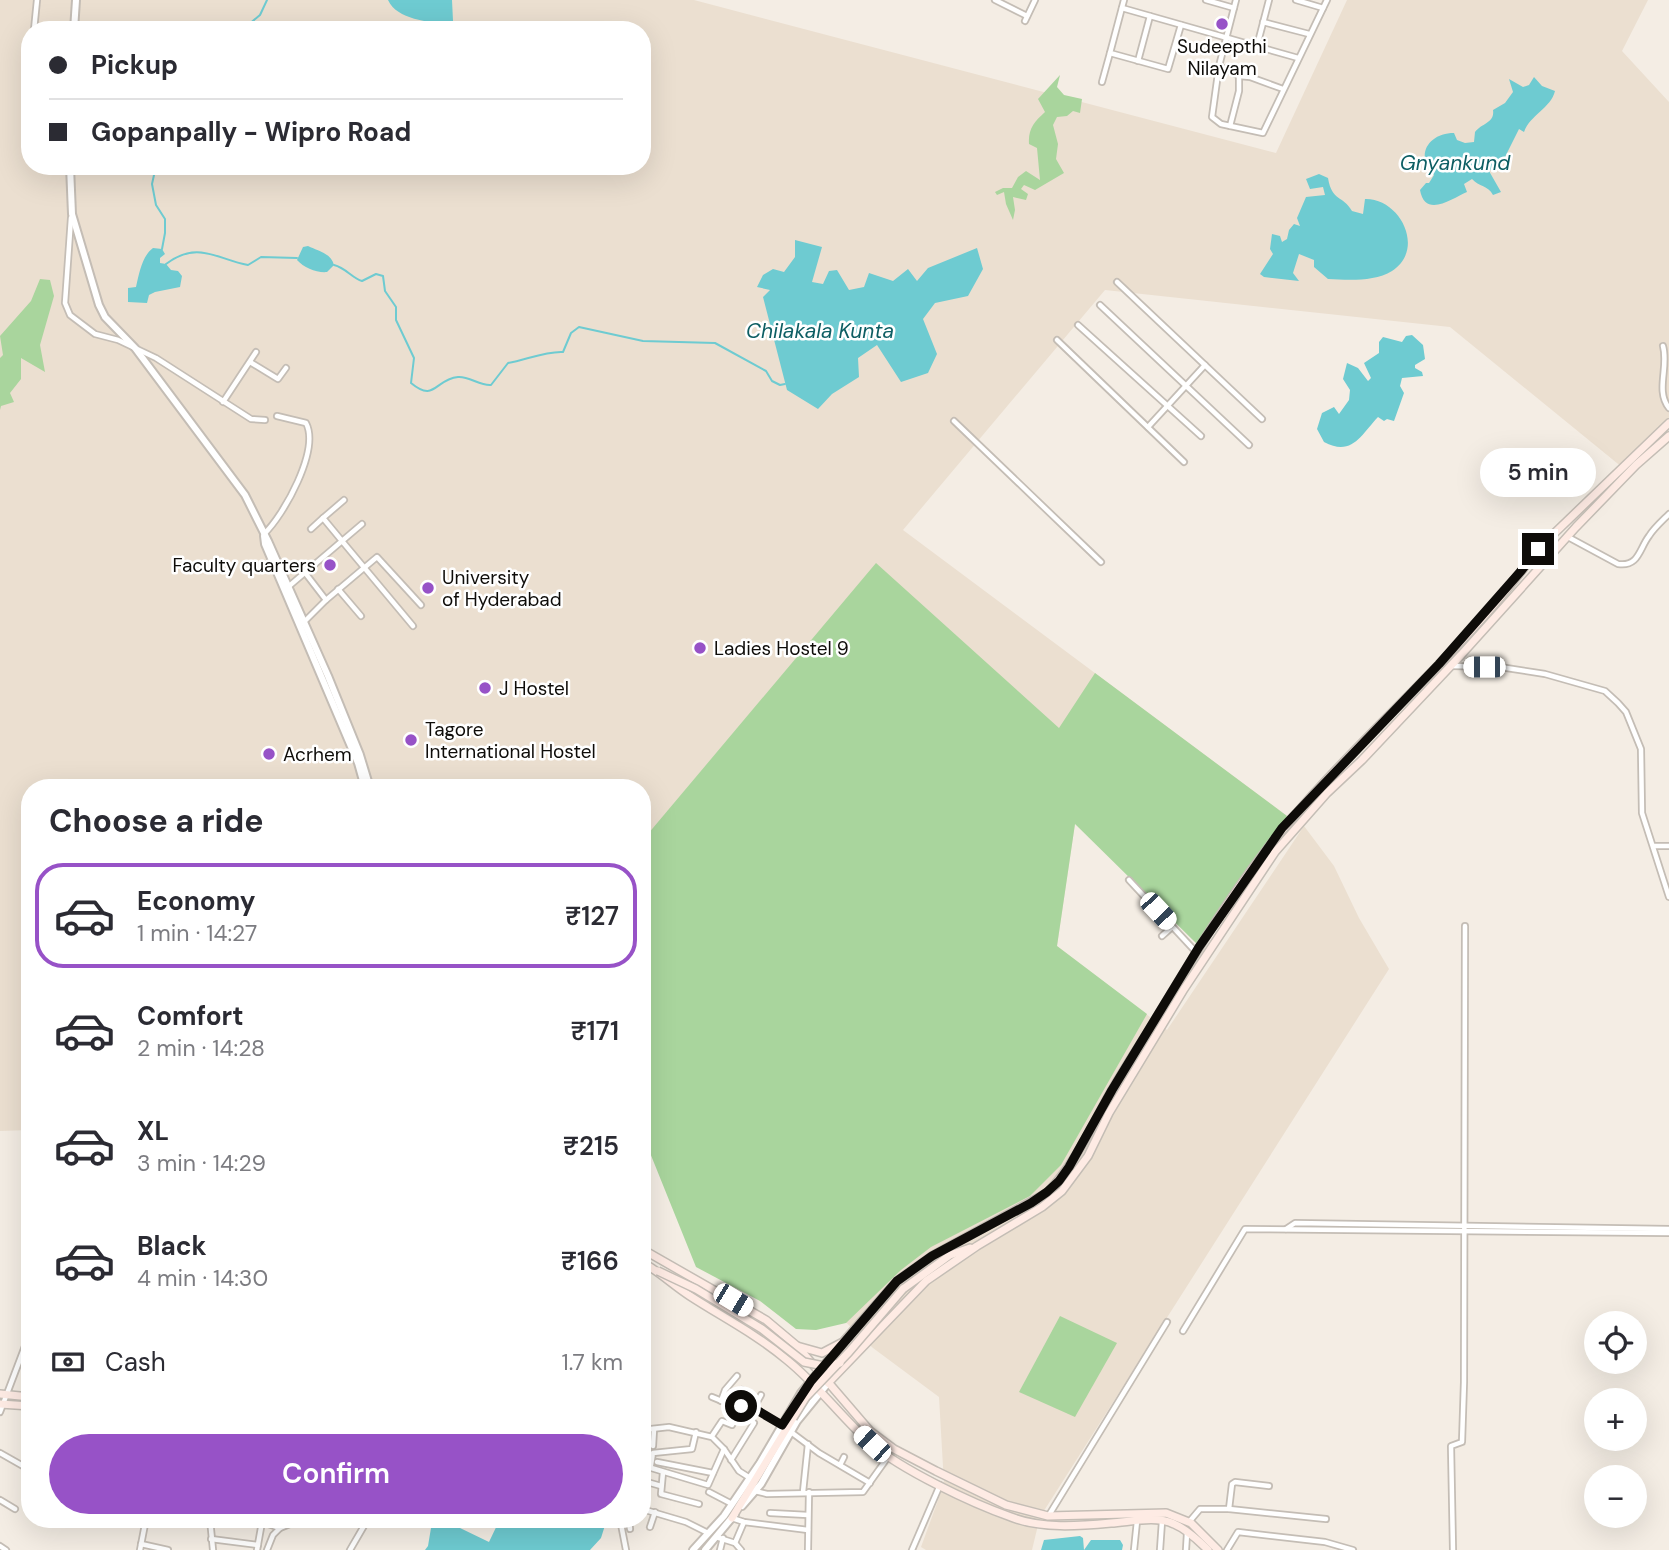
<!DOCTYPE html>
<meta charset="utf-8">
<style>
body{margin:0;font-family:"DM Sans",sans-serif;background:#f2f2f3;color:#2b2b33;height:100vh;display:flex;flex-direction:column;font-size:26px;white-space:nowrap}
*{box-sizing:border-box;margin:0}
p{font-size:23px;color:#7c7c81}
.icon{flex:none;width:38px;height:38px;fill:none;stroke:currentColor;stroke-width:2;stroke-linecap:round;stroke-linejoin:round}
.map{position:relative;flex:1;overflow:hidden}
.side{position:absolute;left:21px;top:779px;width:630px;height:749px;display:flex;flex-direction:column;background:#fff;border-radius:28px;box-shadow:0 7px 28px #0002}
.side>*{flex:none}
.top-card{position:absolute;left:21px;top:21px;width:630px;height:154px;border-radius:28px;box-shadow:0 7px 28px #0002;display:grid;align-content:center;height:154px;padding:0 28px;background:#fff}
.buttons{position:absolute;left:1584px;top:1311px;display:grid;gap:14px}
.buttons a{display:grid;place-items:center;width:63px;height:63px;border-radius:50%;background:#fff;box-shadow:0 7px 28px #0002;font-size:35px}
.end{position:absolute;width:32px;height:32px;margin:-16px;border:9px solid #0e0c09;background:#fff;box-shadow:0 0 0 4px #fff}
.from{border-radius:50%}
.bubble{position:absolute;height:49px;border-radius:24px;background:#fff;box-shadow:0 7px 28px #0002;font-size:23px;font-weight:600;line-height:49px;text-align:center}
.car{position:absolute;width:21px;height:42px;margin:-21px -10px;border-radius:9px;box-shadow:0 0 5px 2px #0007;background:linear-gradient(#fff 24%,#345 0 40%,#fff 0 76%,#345 0 86%,#fff 0)}
.top-card b{display:flex;align-items:center;gap:24px;height:66px;font-size:26px}
.top-card b+b{border-top:2px solid #e1e1e2}
.top-card i{width:18px;height:18px;background:#2b2b33}
ul{padding:0;list-style:none}
li{display:flex;align-items:center;gap:21px;height:105px;margin:0 14px 10px;padding:0 14px;border:4px solid transparent;border-radius:28px}
li div{flex:1}
li b{display:block;font-size:26px}
li em{font-style:normal;font-weight:600}
li.selected{border-color:#9752c7}
li>.icon{width:63px;height:63px;stroke-width:1.5}
h2{padding:0 28px;font-size:32px;line-height:84px}
.pay{display:flex;align-items:center;gap:18px;height:77px;padding:0 28px;font-size:26px}
.pay p{margin-inline-start:auto}
.primary-button{display:flex;gap:14px;margin-top:auto;padding:14px 28px}
.primary-button a{flex:1;height:80px;border-radius:42px;background:#9752c7;color:#fff;font-size:28px;font-weight:600;line-height:80px;text-align:center}
.map>svg:first-child{display:block}
.built{fill:#ebdfd0;fill-rule:evenodd}
.green{fill:#a9d59d}
.water{fill:#6ecbd1}
.lines{fill:none;stroke-linecap:round;stroke-linejoin:round}
.stream{stroke:#6ecbd1;stroke-width:2}
.minor-casing{stroke:#c4bdb5;stroke-width:8}
.tertiary-casing{stroke:#c4bdb5;stroke-width:10}
.secondary-casing{stroke:#c4bdb5;stroke-width:10}
.minor{stroke:#fff;stroke-width:4.5}
.tertiary{stroke:#fff;stroke-width:6}
.secondary{stroke:#feebe4;stroke-width:7}
.secondary-bridge-casing{stroke:#c4bdb5;stroke-width:10;stroke-linecap:butt}
.secondary-bridge{stroke:#feebe4;stroke-width:7}
.route{stroke:#0e0c09;stroke-width:9}
.poi-dot{fill:#9752c7;stroke:#fff;stroke-width:2.5}
.labels{text-anchor:middle;dominant-baseline:central;stroke-width:5;stroke-linejoin:round;paint-order:stroke}
.poi-label{font-size:19px;fill:#0e0c09;stroke:#fff;text-anchor:start}
.water-label{font-size:21px;font-style:italic;fill:#0d5e63;stroke:#fff}
</style>
<div class="map">
<svg width="1669" height="1550" viewBox="0 0 1669 1550">
<rect width="100%" height="100%" fill="#f4ede4"/>
<path class="built" d="M0,0H694L1276,153L1347,0H1648L1622,51L1669,102V428L1623,468L1450,327L1105,290L903,530L1287,816L1075,824L1057,946L1167,1030L1304,826L1334,866L1359,918L1389,969L1040,1517L1032,1550H926L921,1547L944,1484L939,1397L873,1348L642,1129V788H30V1130L0,1131ZM30,30H642V166H30Z"/>
<g class="green">
<path d="M1060,75L1057,87L1064,95L1082,99L1080,113L1073,111L1067,116L1057,117L1053,125L1058,144L1056,159L1064,173L1035,190L1024,185L1021,189L1028,194L1026,200L1013,197L1015,210L1013,220L1006,204L1004,192L997,195L995,192L1003,188H1012L1018,177L1026,171L1040,180L1037,148L1029,144C1028,129 1034,122 1045,112L1038,99Z"/>
<polygon points="40,279 50,280 54,296 40,345 45,372 21,358 21,379 10,393 14,402 1,406 0,410 0,358 3,355 0,336 31,301"/>
<polygon points="876,563 1059,728 1095,673 1287,816 1198,945 1075,824 1057,946 1147,1014 1061,1165 1030,1196 931,1247 901,1270 846,1323 816,1330 796,1329 760,1301 696,1267 642,1133 642,841"/>
<polygon points="1060,1316 1117,1343 1075,1417 1019,1392"/>
</g>
<g class="water">
<path d="M388,0H452L453,21L448,26C429,21 397,20 388,0Z"/>
<path d="M1534,77L1542,86L1555,91C1551,108 1530,115 1524,132L1519,129L1503,161L1489,171L1501,192L1493,195C1488,185 1479,187 1472,179L1464,184L1467,192C1453,198 1425,219 1420,190L1426,183H1429L1434,175C1414,155 1429,133 1454,133L1457,140L1465,143L1474,142L1475,132C1482,123 1495,123 1493,110L1505,103L1513,92L1509,79L1523,87L1529,85Z"/>
<path d="M1319,174L1328,178C1332,202 1343,195 1352,211L1363,214L1365,199C1400,198 1426,249 1392,271C1374,282 1348,280 1328,279L1314,267V260L1299,254L1293,273L1299,281L1264,277L1260,274L1273,254L1270,249L1272,234L1280,236L1282,242L1287,239L1289,230L1294,224L1300,226L1297,218L1306,197L1325,195L1323,187L1310,189L1306,179Z"/>
<polygon points="795,240 822,247 812,282 823,284 829,271 837,270 849,290 864,287 869,273 893,281 908,269 917,281 928,268 977,248 983,269 968,296 935,303 923,319 937,354 928,373 901,382 877,345 858,358 859,377 832,394 818,409 787,390 763,297 770,290 757,287 763,275 773,269 784,272 795,257"/>
<path d="M308,246C318,251 331,253 334,265L327,272C317,273 304,268 297,260L303,247Z"/>
<path d="M153,248L162,249L165,254L160,258V263L166,264L171,270L178,271L182,276L180,287L155,292L149,295L147,303L128,302V288L136,287C139,274 142,256 153,248Z"/>
<path d="M1412,335L1423,345L1425,359L1415,365V368L1422,372L1423,376L1402,378L1400,386L1404,393L1394,421L1387,419L1384,421L1378,417C1361,435 1352,457 1324,442L1317,429L1322,413L1334,407L1339,414L1349,400L1350,390L1343,379L1347,363L1358,368L1368,381L1371,378L1364,363L1379,353V342L1383,337L1402,342L1406,336Z"/>
<polygon points="500,1519 607,1519 601,1538 590,1550 425,1550 428,1546 432,1522 460,1528 489,1542"/>
<polygon points="1080,1536 1083,1538 1084,1550 1091,1540 1120,1540 1123,1545 1122,1550 1041,1550 1044,1540"/>
</g>
<g class="lines">
<g class="stream">
<polyline points="242,30 260,15 267,0"/>
<polyline points="156,166 152,184 156,205 165,219 165,233 162,249"/>
<path d="M166,264C198,240 216,259 248,265L261,257L297,258"/>
<path d="M334,265C346,268 352,278 362,281L376,274L383,276L385,291L396,307V320L414,358L411,383C435,403 435,379 458,377C469,376 480,386 491,385L508,363C526,360 545,351 563,352L571,333L579,327L643,341L715,343L766,371L772,381L780,385L785,384"/>
</g>
<g class="minor-casing">
<g id="minor">
<polyline points="995,0 1027,16"/>
<polyline points="1124,0 1110,53 1168,69 1181,25"/>
<polyline points="1206,0 1234,8"/>
<polyline points="1236,0 1219,66 1212,117 1221,124 1263,133 1327,0"/>
<polyline points="1296,0 1323,8"/>
<polyline points="1122,8 1298,58"/>
<polyline points="1025,21 1035,0"/>
<polyline points="1263,22 1309,34"/>
<polyline points="34,30 37,0"/>
<polyline points="1257,46 1269,0"/>
<polyline points="1138,61 1150,16"/>
<polyline points="1219,66 1239,76 1250,77 1283,89"/>
<polyline points="1102,82 1110,53"/>
<polyline points="1230,126 1239,91 1239,76"/>
<polyline points="71,218 65,303 70,315 95,334 118,340 156,358 251,419 265,420"/>
<polyline points="1117,282 1262,419"/>
<polyline points="1100,305 1249,445"/>
<polyline points="1078,325 1201,436"/>
<polyline points="1057,340 1184,462"/>
<path d="M1663,346C1669,367 1655,391 1669,408"/>
<polyline points="250,362 278,379 286,368"/>
<polyline points="223,402 256,352"/>
<polyline points="954,421 1101,562"/>
<polyline points="1148,427 1205,365"/>
<polyline points="323,518 344,500"/>
<polyline points="311,529 323,518 342,541 362,524"/>
<path d="M264,534C284,515 320,450 306,423L277,416"/>
<path d="M1568,537L1618,564C1639,567 1639,549 1649,536C1654,528 1662,521 1669,514"/>
<polyline points="306,574 326,600"/>
<polyline points="288,587 342,541 413,626"/>
<polyline points="338,589 361,616"/>
<polyline points="304,622 326,600 377,557 421,605"/>
<polyline points="1451,666 1500,667 1545,674 1605,691 1618,703 1626,712 1641,749 1642,813 1669,897"/>
<polyline points="1654,846 1669,846"/>
<polyline points="1129,880 1196,952"/>
<polyline points="1162,936 1172,927"/>
<polyline points="1286,1229 1295,1223 1669,1229"/>
<polyline points="1183,1331 1245,1229 1669,1233"/>
<polyline points="712,1397 734,1406 747,1406 755,1409 782,1425"/>
<polyline points="721,1401 725,1390 737,1376"/>
<polyline points="734,1406 742,1390"/>
<polyline points="0,1412 30,1333"/>
<polyline points="642,1430 669,1427 712,1437 724,1449 739,1471 750,1478"/>
<polyline points="791,1432 819,1453 870,1483"/>
<polyline points="712,1436 722,1421 732,1425 738,1414 751,1413 761,1395"/>
<polyline points="653,1446 654,1429"/>
<polyline points="0,1453 23,1466"/>
<polyline points="731,1460 754,1423"/>
<polyline points="657,1462 713,1473"/>
<polyline points="642,1465 651,1465 653,1453 692,1449 696,1432"/>
<polyline points="840,1465 844,1457"/>
<polyline points="648,1467 708,1485 724,1449"/>
<polyline points="663,1472 661,1494 699,1504"/>
<polyline points="647,1482 661,1486"/>
<polyline points="755,1491 767,1494 863,1492 888,1457"/>
<polyline points="709,1492 732,1504"/>
<polyline points="803,1492 808,1444"/>
<polyline points="0,1500 15,1509"/>
<polyline points="642,1509 686,1522 708,1533"/>
<polyline points="1229,1509 1232,1484 1235,1482 1269,1486"/>
<polyline points="770,1513 808,1515"/>
<polyline points="1049,1515 1167,1322"/>
<polyline points="732,1518 744,1522 808,1530"/>
<polyline points="210,1519 213,1550"/>
<polyline points="261,1519 262,1522 280,1528 300,1520"/>
<polyline points="620,1519 626,1550"/>
<polyline points="629,1519 630,1529"/>
<polyline points="1189,1522 1200,1509 1229,1509 1326,1519"/>
<polyline points="650,1527 655,1512"/>
<polyline points="716,1537 735,1543 741,1550"/>
<polyline points="211,1539 258,1545"/>
<polyline points="735,1543 744,1522"/>
<polyline points="141,1544 168,1550"/>
<polyline points="0,1546 6,1550"/>
<polyline points="140,1550 146,1519"/>
<polyline points="257,1550 262,1522"/>
<polyline points="267,1550 273,1535 280,1528"/>
<polyline points="350,1550 368,1519"/>
<polyline points="720,1550 723,1538"/>
<polyline points="808,1550 809,1492"/>
<polyline points="912,1550 940,1485"/>
<polyline points="1134,1550 1137,1521"/>
<polyline points="1160,1550 1162,1521"/>
<polyline points="1186,1550 1187,1533"/>
<polyline points="1227,1550 1238,1532 1325,1542 1353,1550"/>
<polyline points="1453,1550 1451,1446 1462,1442 1464,1382 1465,926"/>
</g>
</g>
<g class="tertiary-casing">
<g id="tertiary">
<polyline points="74,30 76,0"/>
<polyline points="70,166 72,214 99,305 105,317 135,348 245,495 268,541 328,676 360,755 370,788"/>
<polyline points="264,536 265,544 358,763 365,788"/>
<polyline points="742,1506 761,1484 797,1421 828,1383"/>
<polyline points="693,1550 724,1516 760,1463 801,1393 841,1345"/>
<polyline points="705,1550 735,1514"/>
</g>
</g>
<g class="secondary-casing">
<g id="secondary">
<polyline points="642,1249 766,1320 797,1346 870,1431 894,1449 936,1471 1006,1505 1048,1516 1166,1513 1191,1523 1218,1550"/>
<path d="M642,1262C660,1272 673,1285 690,1296C724,1318 756,1334 787,1360C818,1385 841,1417 870,1443C902,1470 971,1503 1011,1517C1041,1529 1079,1526 1111,1523C1130,1522 1156,1515 1174,1524C1186,1529 1199,1541 1208,1550"/>
<polyline points="903,1289 950,1255 970,1248"/>
<path d="M797,1346L822,1353L843,1342L897,1281L932,1256L1047,1193C1076,1163 1092,1125 1112,1090C1125,1067 1140,1045 1154,1022C1189,964 1223,906 1264,853C1347,745 1458,660 1538,549L1669,423"/>
<polyline points="828,1383 926,1281 977,1246 1042,1207 1062,1191 1088,1156 1109,1113 1184,989 1275,852 1327,793 1362,760 1461,655 1576,527 1636,465 1669,436"/>
<polyline points="0,1394 30,1397"/>
<polyline points="0,1404 30,1406"/>
<polyline points="732,1518 793,1418"/>
</g>
</g>
<use href="#minor" class="minor"/>
<use href="#tertiary" class="tertiary"/>
<use href="#secondary" class="secondary"/>
<g class="secondary-bridge-casing">
<g id="secondary-bridge">
<polyline points="658,1271 696,1289 762,1329 804,1362 824,1366 840,1363"/>
<polyline points="793,1418 806,1397 849,1352 903,1289"/>
</g>
</g>
<use href="#secondary-bridge" class="secondary-bridge"/>
</g>
<g class="lines">
<polyline class="route" points="741,1406 755,1409 782,1425 811,1381 897,1281 932,1256 1031,1203 1047,1192 1059,1181 1069,1167 1112,1090 1199,947 1282,828 1439,664 1521,571 1538,549"/>
</g>
<g class="poi-dot">
<circle cx="1222" cy="24" r="7"/>
<circle cx="330" cy="565" r="7"/>
<circle cx="428" cy="588" r="7"/>
<circle cx="700" cy="648" r="7"/>
<circle cx="485" cy="688" r="7"/>
<circle cx="411" cy="740" r="7"/>
<circle cx="269" cy="754" r="7"/>
</g>
<g class="labels">
<g class="poi-label">
<text x="1222" y="46" text-anchor="middle">Sudeepthi<tspan x="1222" dy="22">Nilayam</tspan></text>
<text x="316" y="565" text-anchor="end">Faculty quarters</text>
<text x="442" y="577">University<tspan x="442" dy="22">of Hyderabad</tspan></text>
<text x="714" y="648">Ladies Hostel 9</text>
<text x="499" y="688">J Hostel</text>
<text x="425" y="729">Tagore<tspan x="425" dy="22">International Hostel</tspan></text>
<text x="283" y="754">Acrhem</text>
</g>
<g class="water-label">
<text x="1455" y="163">Gnyankund</text>
<text x="820" y="331">Chilakala Kunta</text>
</g>
</g>
</svg>
<div class="buttons">
<a><svg class="icon" aria-label="locate" viewBox="0 0 24 24"><circle cx="12" cy="12" r="6"/><path d="M12 2v4M12 18v4M2 12h4M18 12h4"/></svg></a>
<a>+</a>
<a>−</a>
</div>
<i class="end from" style="left:741px;top:1406px"></i>
<i class="end" style="left:1538px;top:549px"></i>
<div class="bubble" style="left:1480px;top:448px;width:116px">5 min</div>
<i class="car" style="left:1484px;top:667px;rotate:270deg"></i>
<i class="car" style="left:1158px;top:911px;rotate:137deg"></i>
<i class="car" style="left:733px;top:1300px;rotate:121deg"></i>
<i class="car" style="left:872px;top:1444px;rotate:313deg"></i>
<div class="top-card">
<b><i class="from"></i>Pickup</b>
<b><i></i>Gopanpally - Wipro Road</b>
</div>
<section class="side">
<h2>Choose a ride</h2>
<ul>
<li class="selected"><svg class="icon" aria-label="car" viewBox="0 0 24 24"><path d="M5 17H2v-5l4-1 3-4h7l3 4 3 1v5h-3M9 17h6M6 11h13"/><circle cx="7" cy="17" r="2"/><circle cx="17" cy="17" r="2"/></svg><div><b>Economy</b><p>1 min · 14:27</p></div><em>₹127</em></li>
<li><svg class="icon" aria-label="car" viewBox="0 0 24 24"><path d="M5 17H2v-5l4-1 3-4h7l3 4 3 1v5h-3M9 17h6M6 11h13"/><circle cx="7" cy="17" r="2"/><circle cx="17" cy="17" r="2"/></svg><div><b>Comfort</b><p>2 min · 14:28</p></div><em>₹171</em></li>
<li><svg class="icon" aria-label="car" viewBox="0 0 24 24"><path d="M5 17H2v-5l4-1 3-4h7l3 4 3 1v5h-3M9 17h6M6 11h13"/><circle cx="7" cy="17" r="2"/><circle cx="17" cy="17" r="2"/></svg><div><b>XL</b><p>3 min · 14:29</p></div><em>₹215</em></li>
<li><svg class="icon" aria-label="car" viewBox="0 0 24 24"><path d="M5 17H2v-5l4-1 3-4h7l3 4 3 1v5h-3M9 17h6M6 11h13"/><circle cx="7" cy="17" r="2"/><circle cx="17" cy="17" r="2"/></svg><div><b>Black</b><p>4 min · 14:30</p></div><em>₹166</em></li>
</ul>
<div class="pay"><svg class="icon" aria-label="cash" viewBox="0 0 24 24"><path d="M3 7h18v10H3z"/><circle cx="12" cy="12" r="2"/></svg>Cash<p>1.7 km</p></div>
<div class="primary-button"><a>Confirm</a></div>
</section>
</div>
